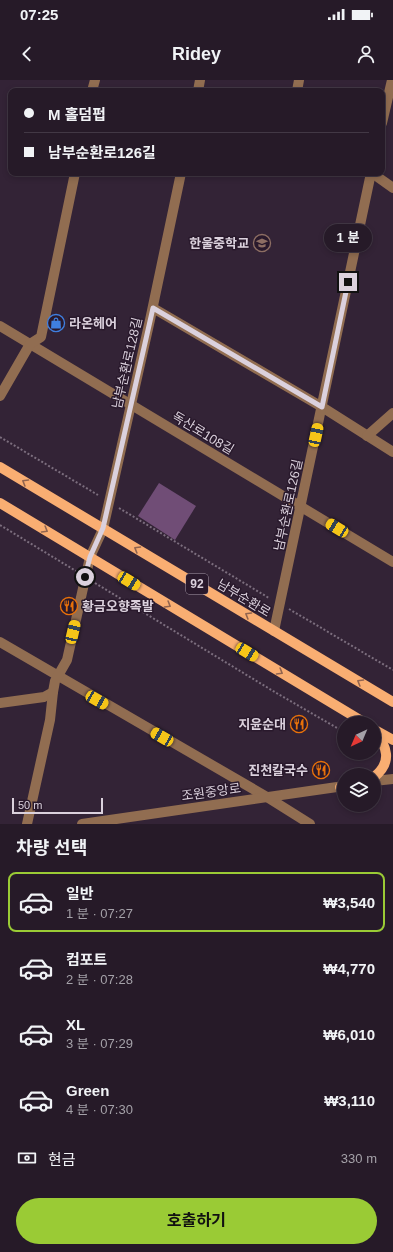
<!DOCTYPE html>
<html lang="ko">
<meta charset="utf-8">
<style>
body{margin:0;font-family:Helvetica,"Noto Sans KR",sans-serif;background:#2e2330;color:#f1f3f6;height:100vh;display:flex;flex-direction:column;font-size:15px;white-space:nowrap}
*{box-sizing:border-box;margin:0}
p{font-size:13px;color:#a4a1a8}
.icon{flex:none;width:22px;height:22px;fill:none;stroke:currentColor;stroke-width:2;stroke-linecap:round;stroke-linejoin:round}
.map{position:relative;height:744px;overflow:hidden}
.drawer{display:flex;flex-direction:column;background:#261a28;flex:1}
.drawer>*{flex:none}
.hud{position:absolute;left:8px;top:8px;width:377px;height:88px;border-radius:8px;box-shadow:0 2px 6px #0003,0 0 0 1px #423845;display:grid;align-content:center;height:88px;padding:0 16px;background:#261a28}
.needle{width:26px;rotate:224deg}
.buttons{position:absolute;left:337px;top:636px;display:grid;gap:8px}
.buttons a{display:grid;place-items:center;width:44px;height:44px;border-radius:50%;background:#261a28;box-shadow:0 2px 6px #0003,0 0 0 1px #423845;font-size:20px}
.scale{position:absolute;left:12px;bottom:10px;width:91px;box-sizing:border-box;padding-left:4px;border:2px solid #dbd1dd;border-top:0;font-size:11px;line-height:14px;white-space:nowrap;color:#dbd1dd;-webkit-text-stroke:3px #29192c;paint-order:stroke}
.end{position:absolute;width:18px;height:18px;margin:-9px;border:5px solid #dbd1dd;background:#111;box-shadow:0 0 0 2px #111}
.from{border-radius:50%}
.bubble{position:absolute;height:28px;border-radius:14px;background:#261a28;box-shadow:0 2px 6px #0003,0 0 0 1px #423845;font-size:13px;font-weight:700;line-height:28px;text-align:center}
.car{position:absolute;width:12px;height:24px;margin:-12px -6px;border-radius:5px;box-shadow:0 0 3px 1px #0007;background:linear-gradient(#f5c518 24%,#345 0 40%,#f5c518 0 76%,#345 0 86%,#f5c518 0)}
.hud b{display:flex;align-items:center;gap:14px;height:38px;font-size:15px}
.hud b+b{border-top:1px solid #423845}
.hud i{width:10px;height:10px;background:#f1f3f6}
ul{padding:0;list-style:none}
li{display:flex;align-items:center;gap:12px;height:60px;margin:0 8px 6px;padding:0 8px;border:2px solid transparent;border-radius:8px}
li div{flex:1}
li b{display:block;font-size:15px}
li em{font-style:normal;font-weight:700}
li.selected{border-color:#9acb35}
li>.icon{width:36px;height:36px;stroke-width:1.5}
h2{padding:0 16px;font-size:18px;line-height:48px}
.pay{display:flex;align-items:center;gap:10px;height:44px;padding:0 16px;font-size:15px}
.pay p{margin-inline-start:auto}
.action{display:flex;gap:8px;margin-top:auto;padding:8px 16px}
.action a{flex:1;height:46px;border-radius:24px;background:#9acb35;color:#111;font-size:16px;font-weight:700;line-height:46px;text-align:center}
.status{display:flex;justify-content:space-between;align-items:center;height:28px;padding:0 20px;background:#261a28;direction:ltr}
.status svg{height:11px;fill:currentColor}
header{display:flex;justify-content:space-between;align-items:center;height:52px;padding:0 16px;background:#261a28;font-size:18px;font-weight:700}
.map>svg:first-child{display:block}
.building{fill:#704d76}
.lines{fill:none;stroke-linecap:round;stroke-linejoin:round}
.path{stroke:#7c6e7e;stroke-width:2;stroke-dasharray:2 2;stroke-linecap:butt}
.minor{stroke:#916d51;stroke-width:10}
.major{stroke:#f9ae72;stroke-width:10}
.oneway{stroke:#91644f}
.route{stroke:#dbd1dd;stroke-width:5}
.labels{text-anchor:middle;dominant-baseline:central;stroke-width:3;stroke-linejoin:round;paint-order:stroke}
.shield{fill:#29192c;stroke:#a69aa8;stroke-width:1}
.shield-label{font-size:12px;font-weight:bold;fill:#dbd1dd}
.poi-label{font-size:13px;font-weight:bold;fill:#dbd1dd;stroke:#29192c;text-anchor:end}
.street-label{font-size:13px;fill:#dbd1dd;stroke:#29192c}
</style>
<div class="status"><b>07:25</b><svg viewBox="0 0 49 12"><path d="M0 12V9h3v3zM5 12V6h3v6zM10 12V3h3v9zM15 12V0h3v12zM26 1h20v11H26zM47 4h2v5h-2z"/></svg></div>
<header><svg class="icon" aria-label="back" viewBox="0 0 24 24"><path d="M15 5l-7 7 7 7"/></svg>Ridey<svg class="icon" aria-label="person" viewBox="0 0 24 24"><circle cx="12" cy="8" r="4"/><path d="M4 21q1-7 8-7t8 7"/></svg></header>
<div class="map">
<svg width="393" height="744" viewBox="0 0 393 744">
<rect width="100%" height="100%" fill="#332336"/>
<polygon class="building" points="159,403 196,426 175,460 138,436"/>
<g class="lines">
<g class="path">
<polyline points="0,357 98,415"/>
<polyline points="119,428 269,518"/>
<polyline points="0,445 76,491"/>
<polyline points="95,503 278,614 344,652"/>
<polyline points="289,529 393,590"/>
</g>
<g class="minor">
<polyline points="92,11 95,0"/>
<polyline points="198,11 200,0"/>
<polyline points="297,11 299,0"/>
<polyline points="382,43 392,0"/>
<polyline points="372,93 393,108"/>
<polyline points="153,228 322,327 393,372"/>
<polyline points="0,246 393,482"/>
<polyline points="0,316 30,264 41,257 75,93"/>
<polyline points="367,356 393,333"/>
<polyline points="274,551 371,93"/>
<polyline points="0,562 267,717 310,744"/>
<polyline points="0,623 44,617 53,612"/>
<polyline points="374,701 393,699"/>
<polyline points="27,744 50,640 53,612 55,601 67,580 90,477 103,449 150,240 181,93"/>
<polyline points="82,744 344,706"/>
</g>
<g class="major">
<polyline points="0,387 393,622"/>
<polyline points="0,423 365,643"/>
<path d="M374,650C387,666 393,682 374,697"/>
<polyline points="377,651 393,660"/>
<polyline points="340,707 344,706"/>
</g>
</g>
<defs><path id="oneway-chevron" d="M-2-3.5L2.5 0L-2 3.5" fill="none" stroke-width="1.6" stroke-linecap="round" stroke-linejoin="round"/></defs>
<g class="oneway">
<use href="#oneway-chevron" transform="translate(25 402) rotate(-149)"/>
<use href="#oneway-chevron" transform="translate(45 450) rotate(31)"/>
<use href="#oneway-chevron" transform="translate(137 469) rotate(-149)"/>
<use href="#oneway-chevron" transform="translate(168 525) rotate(31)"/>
<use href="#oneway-chevron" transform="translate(248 535) rotate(-149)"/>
<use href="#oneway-chevron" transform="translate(280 592) rotate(31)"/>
<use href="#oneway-chevron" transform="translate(360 602) rotate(-149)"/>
</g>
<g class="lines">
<polyline class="route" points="85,497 90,477 103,448 153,228 322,327 348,202"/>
</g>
<defs>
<g id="school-ring" transform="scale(0.9)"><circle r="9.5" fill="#29192c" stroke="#8d6e63" stroke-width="1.5"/><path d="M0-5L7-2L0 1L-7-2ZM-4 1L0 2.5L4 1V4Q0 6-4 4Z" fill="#8d6e63"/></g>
<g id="shop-ring" transform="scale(0.9)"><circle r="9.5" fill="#29192c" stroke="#3f7fe0" stroke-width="1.5"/><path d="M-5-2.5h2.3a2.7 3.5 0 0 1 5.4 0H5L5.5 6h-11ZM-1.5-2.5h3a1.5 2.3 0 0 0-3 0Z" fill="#3f7fe0"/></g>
<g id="restaurant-ring" transform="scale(0.9)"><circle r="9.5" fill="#29192c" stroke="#e8710a" stroke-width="1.5"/><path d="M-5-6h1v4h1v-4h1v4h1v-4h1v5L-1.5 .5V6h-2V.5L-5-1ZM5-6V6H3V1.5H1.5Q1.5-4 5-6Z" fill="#e8710a"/></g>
</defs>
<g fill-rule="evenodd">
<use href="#school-ring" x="262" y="163"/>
<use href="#shop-ring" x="56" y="243"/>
<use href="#restaurant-ring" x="69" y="526"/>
<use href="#restaurant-ring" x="299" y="644"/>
<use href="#restaurant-ring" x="321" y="690"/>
</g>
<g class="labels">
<rect class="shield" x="186" y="494" width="22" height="20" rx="3"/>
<g class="shield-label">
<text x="197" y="504">92</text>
</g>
<g class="poi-label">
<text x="249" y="163">한울중학교</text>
<text x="69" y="243" text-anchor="start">라온헤어</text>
<text x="82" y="526" text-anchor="start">황금오향족발</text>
<text x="286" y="644">지윤순대</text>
<text x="308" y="690">진천칼국수</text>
</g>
<g class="street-label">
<text transform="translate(127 283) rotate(-77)">남부순환로128길</text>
<text transform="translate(203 353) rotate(31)">독산로108길</text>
<text transform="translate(288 425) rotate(-78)">남부순환로126길</text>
<text transform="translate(244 518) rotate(31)">남부순환로</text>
<text transform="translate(211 712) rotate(-8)">조원중앙로</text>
</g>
</g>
</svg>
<div class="buttons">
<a><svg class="needle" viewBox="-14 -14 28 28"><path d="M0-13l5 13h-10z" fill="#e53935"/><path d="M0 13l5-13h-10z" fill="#a4a1a8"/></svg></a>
<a><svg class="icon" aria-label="layers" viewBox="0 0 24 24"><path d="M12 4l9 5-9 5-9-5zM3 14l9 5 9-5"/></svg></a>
</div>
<div class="scale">50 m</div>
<i class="end from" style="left:85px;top:497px"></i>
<i class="end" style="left:348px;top:202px"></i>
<div class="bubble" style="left:324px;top:144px;width:48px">1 분</div>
<i class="car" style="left:316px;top:355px;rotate:12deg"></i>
<i class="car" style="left:337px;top:448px;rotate:301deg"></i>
<i class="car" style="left:129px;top:501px;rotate:121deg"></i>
<i class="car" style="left:73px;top:552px;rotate:13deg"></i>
<i class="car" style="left:247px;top:572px;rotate:121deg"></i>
<i class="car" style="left:97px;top:620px;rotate:120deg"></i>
<i class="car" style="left:162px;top:657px;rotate:300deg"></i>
<div class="hud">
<b><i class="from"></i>M 홀덤펍</b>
<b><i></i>남부순환로126길</b>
</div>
</div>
<section class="drawer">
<h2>차량 선택</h2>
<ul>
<li class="selected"><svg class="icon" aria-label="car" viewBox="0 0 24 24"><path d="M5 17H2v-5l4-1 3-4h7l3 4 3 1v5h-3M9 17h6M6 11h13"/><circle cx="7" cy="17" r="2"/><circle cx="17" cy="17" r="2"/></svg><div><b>일반</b><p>1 분 · 07:27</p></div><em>₩3,540</em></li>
<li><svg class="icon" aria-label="car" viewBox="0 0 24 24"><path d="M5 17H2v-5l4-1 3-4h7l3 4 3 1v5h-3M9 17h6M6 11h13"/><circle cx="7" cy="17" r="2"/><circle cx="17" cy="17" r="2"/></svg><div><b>컴포트</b><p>2 분 · 07:28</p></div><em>₩4,770</em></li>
<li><svg class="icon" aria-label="car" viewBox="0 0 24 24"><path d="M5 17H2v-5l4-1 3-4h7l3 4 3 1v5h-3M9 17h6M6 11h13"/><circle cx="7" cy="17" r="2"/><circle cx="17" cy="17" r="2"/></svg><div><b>XL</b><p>3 분 · 07:29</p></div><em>₩6,010</em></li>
<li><svg class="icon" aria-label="car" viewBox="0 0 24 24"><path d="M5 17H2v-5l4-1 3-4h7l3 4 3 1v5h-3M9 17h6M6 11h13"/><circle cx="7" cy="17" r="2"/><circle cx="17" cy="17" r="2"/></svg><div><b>Green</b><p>4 분 · 07:30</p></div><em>₩3,110</em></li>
</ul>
<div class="pay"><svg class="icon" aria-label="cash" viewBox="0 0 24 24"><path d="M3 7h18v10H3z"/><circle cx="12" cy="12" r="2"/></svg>현금<p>330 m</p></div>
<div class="action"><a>호출하기</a></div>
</section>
